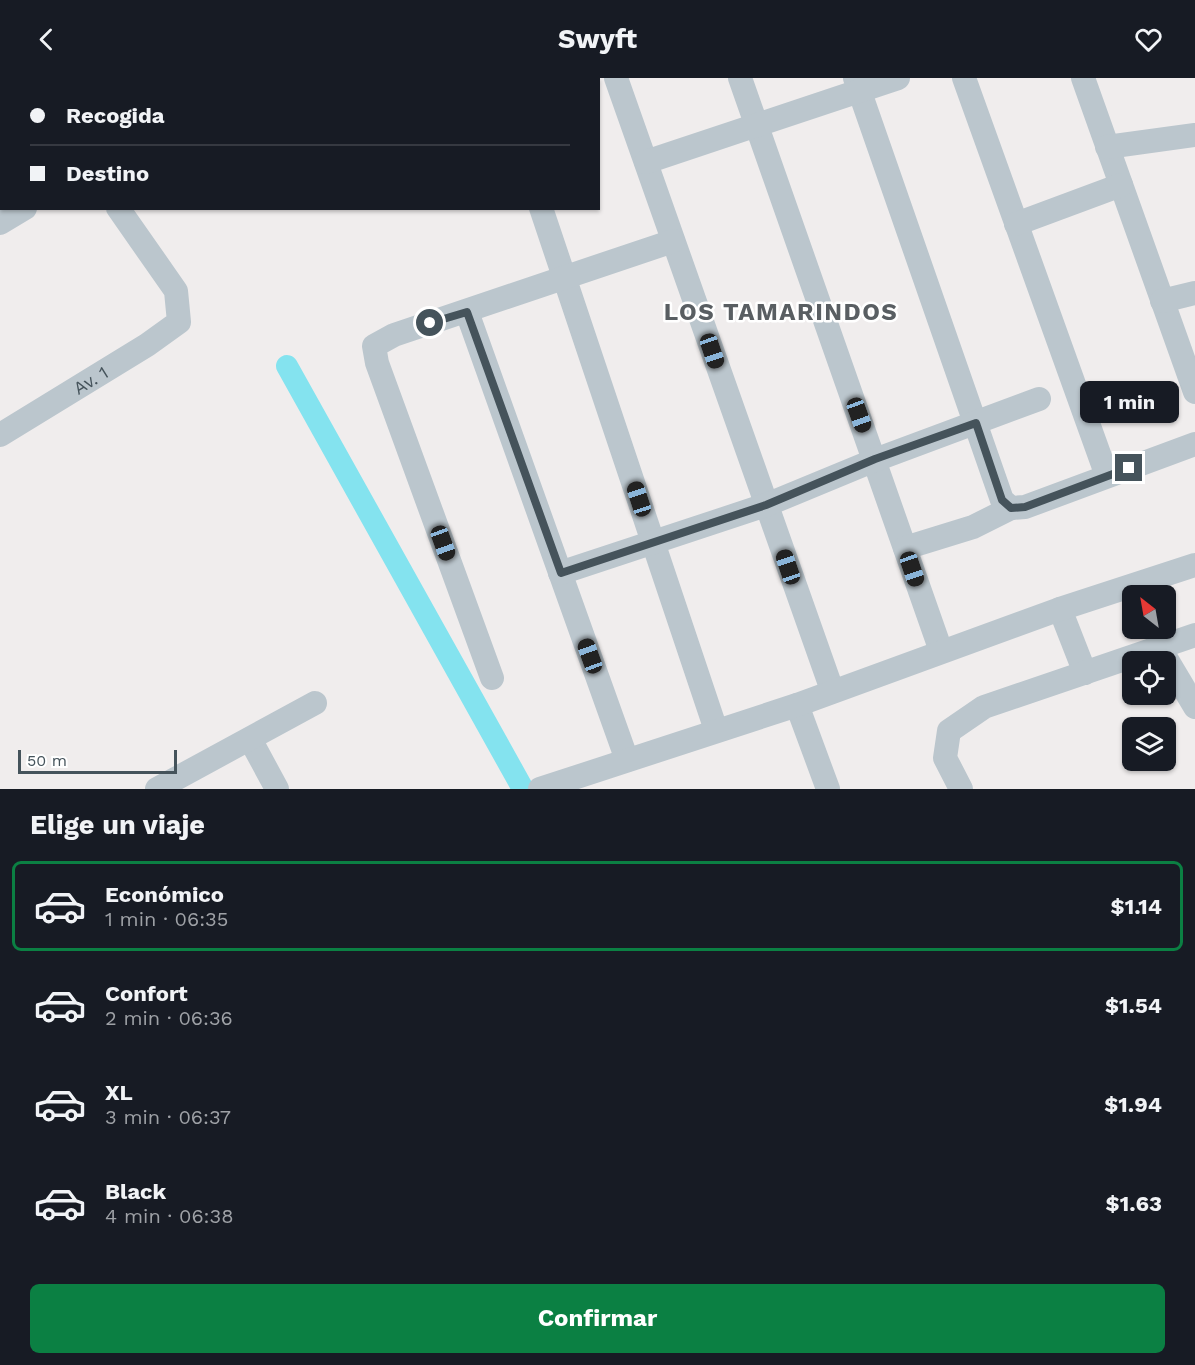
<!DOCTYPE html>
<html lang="es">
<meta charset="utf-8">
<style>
body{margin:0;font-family:"Work Sans",sans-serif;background:#20242c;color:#f1f3f6;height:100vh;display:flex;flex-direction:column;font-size:22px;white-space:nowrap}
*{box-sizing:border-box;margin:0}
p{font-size:20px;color:#9ea1a6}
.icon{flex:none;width:33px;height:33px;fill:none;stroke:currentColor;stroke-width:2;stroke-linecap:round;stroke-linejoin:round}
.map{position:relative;height:711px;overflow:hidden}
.details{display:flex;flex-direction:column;background:#171b24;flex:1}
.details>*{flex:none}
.top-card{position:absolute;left:0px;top:0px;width:600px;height:132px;box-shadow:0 2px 4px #0004;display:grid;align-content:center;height:132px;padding:0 30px;background:#171b24}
.needle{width:39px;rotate:329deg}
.buttons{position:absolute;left:1122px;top:507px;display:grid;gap:12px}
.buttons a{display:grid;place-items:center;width:54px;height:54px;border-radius:9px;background:#171b24;box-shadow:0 2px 4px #0004;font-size:30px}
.scale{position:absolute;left:18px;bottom:15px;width:159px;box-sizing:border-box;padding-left:6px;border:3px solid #45535b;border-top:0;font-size:16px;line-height:21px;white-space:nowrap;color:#45535b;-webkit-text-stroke:4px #fff;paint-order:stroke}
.end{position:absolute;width:27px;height:27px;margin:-14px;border:8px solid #45535b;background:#fff;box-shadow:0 0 0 3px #fff}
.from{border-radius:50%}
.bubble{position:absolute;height:42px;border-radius:9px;background:#171b24;box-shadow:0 2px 4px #0004;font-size:20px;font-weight:700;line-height:42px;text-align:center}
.car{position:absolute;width:18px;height:36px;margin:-18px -9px;border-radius:8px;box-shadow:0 0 4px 2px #0007;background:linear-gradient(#222 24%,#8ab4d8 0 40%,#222 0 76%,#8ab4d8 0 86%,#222 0)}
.top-card b{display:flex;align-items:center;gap:21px;height:57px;font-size:22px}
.top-card b+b{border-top:2px solid #363941}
.top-card i{width:15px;height:15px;background:#f1f3f6}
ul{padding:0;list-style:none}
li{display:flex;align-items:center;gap:18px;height:90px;margin:0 12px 9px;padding:0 18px;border:3px solid transparent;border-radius:9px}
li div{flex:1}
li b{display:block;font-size:22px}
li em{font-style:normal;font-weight:700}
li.current{border-color:#0b8043}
li>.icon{width:54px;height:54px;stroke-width:1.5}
h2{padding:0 30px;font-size:27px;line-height:72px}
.primary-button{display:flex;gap:12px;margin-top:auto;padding:12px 30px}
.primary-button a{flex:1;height:69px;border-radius:9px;background:#0b8043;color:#fff;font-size:24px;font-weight:700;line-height:69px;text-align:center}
header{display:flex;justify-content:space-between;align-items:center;height:78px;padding:0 30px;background:#171b24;font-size:27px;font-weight:700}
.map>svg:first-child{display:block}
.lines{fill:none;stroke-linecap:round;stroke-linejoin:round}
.canal{stroke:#84e3ef;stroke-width:22}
.minor{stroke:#bbc6cd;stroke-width:24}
.route{stroke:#45535b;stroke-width:8}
.labels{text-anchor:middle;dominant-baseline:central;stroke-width:5;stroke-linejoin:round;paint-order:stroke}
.street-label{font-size:18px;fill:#45535b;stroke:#fff}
.district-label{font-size:24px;font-weight:bold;letter-spacing:1.5px;fill:#595e62;stroke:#fff}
</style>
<header><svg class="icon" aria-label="back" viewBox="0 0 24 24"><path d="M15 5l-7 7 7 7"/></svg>Swyft<svg class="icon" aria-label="heart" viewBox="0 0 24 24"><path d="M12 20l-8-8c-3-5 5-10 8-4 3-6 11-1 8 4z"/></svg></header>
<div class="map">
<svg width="1195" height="711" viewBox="0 0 1195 711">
<rect width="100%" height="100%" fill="#f0eded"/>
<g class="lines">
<polyline class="canal" points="287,288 523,711"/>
<g class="minor">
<polyline points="24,0 25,2"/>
<polyline points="94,0 95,2"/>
<polyline points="232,0 233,2"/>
<polyline points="497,0 498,2"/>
<polyline points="616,0 832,612"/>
<polyline points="740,0 941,573"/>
<polyline points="855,0 1002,422 1011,430 1025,429 1195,366"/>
<polyline points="964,0 1107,398"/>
<polyline points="1083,0 1195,314"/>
<polyline points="294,2 298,0"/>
<polyline points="1107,69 1195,57"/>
<polyline points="646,84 898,0"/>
<polyline points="541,130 716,652"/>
<polyline points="0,145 25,130"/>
<polyline points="1016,146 1121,107"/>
<polyline points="1162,223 1195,215"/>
<polyline points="467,234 627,682"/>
<path id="s1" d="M0,357L147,267L179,244L176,213L118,130"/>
<polyline points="905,470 973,449 1011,430"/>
<polyline points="560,495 766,427 875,382 1039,321"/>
<polyline points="1060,531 1085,595"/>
<polyline points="1160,570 1195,629"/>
<polyline points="492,600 377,285 374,268 394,257 673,163"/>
<polyline points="797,627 828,711"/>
<polyline points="250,661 277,711"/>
<polyline points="157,711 315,625"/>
<polyline points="540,711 797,627 1060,531 1195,487"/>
<polyline points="961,711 945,680 949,653 984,629 1195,557"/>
</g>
</g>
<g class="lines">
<polyline class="route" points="430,245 467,234 561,495 766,427 875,381 976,345 1002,422 1011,430 1025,429 1129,390"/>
</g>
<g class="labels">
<g class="street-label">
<text stroke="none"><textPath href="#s1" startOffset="106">Av. 1</textPath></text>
</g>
<g class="district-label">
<text x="781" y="234">LOS TAMARINDOS</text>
</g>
</g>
</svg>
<div class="buttons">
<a><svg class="needle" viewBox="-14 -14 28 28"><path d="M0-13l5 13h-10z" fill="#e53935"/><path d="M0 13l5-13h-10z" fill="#9ea1a6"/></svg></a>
<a><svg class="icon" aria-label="locate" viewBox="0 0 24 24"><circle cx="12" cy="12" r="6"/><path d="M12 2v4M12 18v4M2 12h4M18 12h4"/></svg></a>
<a><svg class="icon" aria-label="layers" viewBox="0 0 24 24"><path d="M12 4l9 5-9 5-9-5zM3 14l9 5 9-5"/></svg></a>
</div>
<div class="scale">50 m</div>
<i class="end from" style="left:430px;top:245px"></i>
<i class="end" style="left:1129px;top:390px"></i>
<div class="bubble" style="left:1080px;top:303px;width:99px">1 min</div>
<i class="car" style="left:712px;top:273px;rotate:161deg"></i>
<i class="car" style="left:859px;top:337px;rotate:160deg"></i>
<i class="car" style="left:639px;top:421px;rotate:342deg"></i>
<i class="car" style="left:443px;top:465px;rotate:160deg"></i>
<i class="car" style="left:788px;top:489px;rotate:341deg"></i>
<i class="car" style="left:912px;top:491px;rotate:161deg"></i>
<i class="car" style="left:590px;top:578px;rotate:340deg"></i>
<div class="top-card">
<b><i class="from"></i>Recogida</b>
<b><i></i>Destino</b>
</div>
</div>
<section class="details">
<h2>Elige un viaje</h2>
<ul>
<li class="current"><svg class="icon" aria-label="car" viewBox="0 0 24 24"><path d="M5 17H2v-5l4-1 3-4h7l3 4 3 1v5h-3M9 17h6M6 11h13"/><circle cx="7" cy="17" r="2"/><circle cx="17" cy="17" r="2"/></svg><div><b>Económico</b><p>1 min · 06:35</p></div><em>$1.14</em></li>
<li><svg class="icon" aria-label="car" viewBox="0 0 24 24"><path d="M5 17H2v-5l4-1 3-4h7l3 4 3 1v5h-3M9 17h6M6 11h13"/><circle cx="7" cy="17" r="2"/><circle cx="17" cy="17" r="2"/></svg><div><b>Confort</b><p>2 min · 06:36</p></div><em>$1.54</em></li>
<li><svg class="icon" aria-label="car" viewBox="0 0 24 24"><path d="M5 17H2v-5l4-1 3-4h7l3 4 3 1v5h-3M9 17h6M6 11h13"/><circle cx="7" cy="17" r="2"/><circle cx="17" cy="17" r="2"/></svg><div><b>XL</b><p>3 min · 06:37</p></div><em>$1.94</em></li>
<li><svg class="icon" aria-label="car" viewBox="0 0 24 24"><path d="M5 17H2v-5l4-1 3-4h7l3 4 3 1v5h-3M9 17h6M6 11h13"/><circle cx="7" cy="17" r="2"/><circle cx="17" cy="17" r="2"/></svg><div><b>Black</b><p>4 min · 06:38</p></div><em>$1.63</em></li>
</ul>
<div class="primary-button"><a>Confirmar</a></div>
</section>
